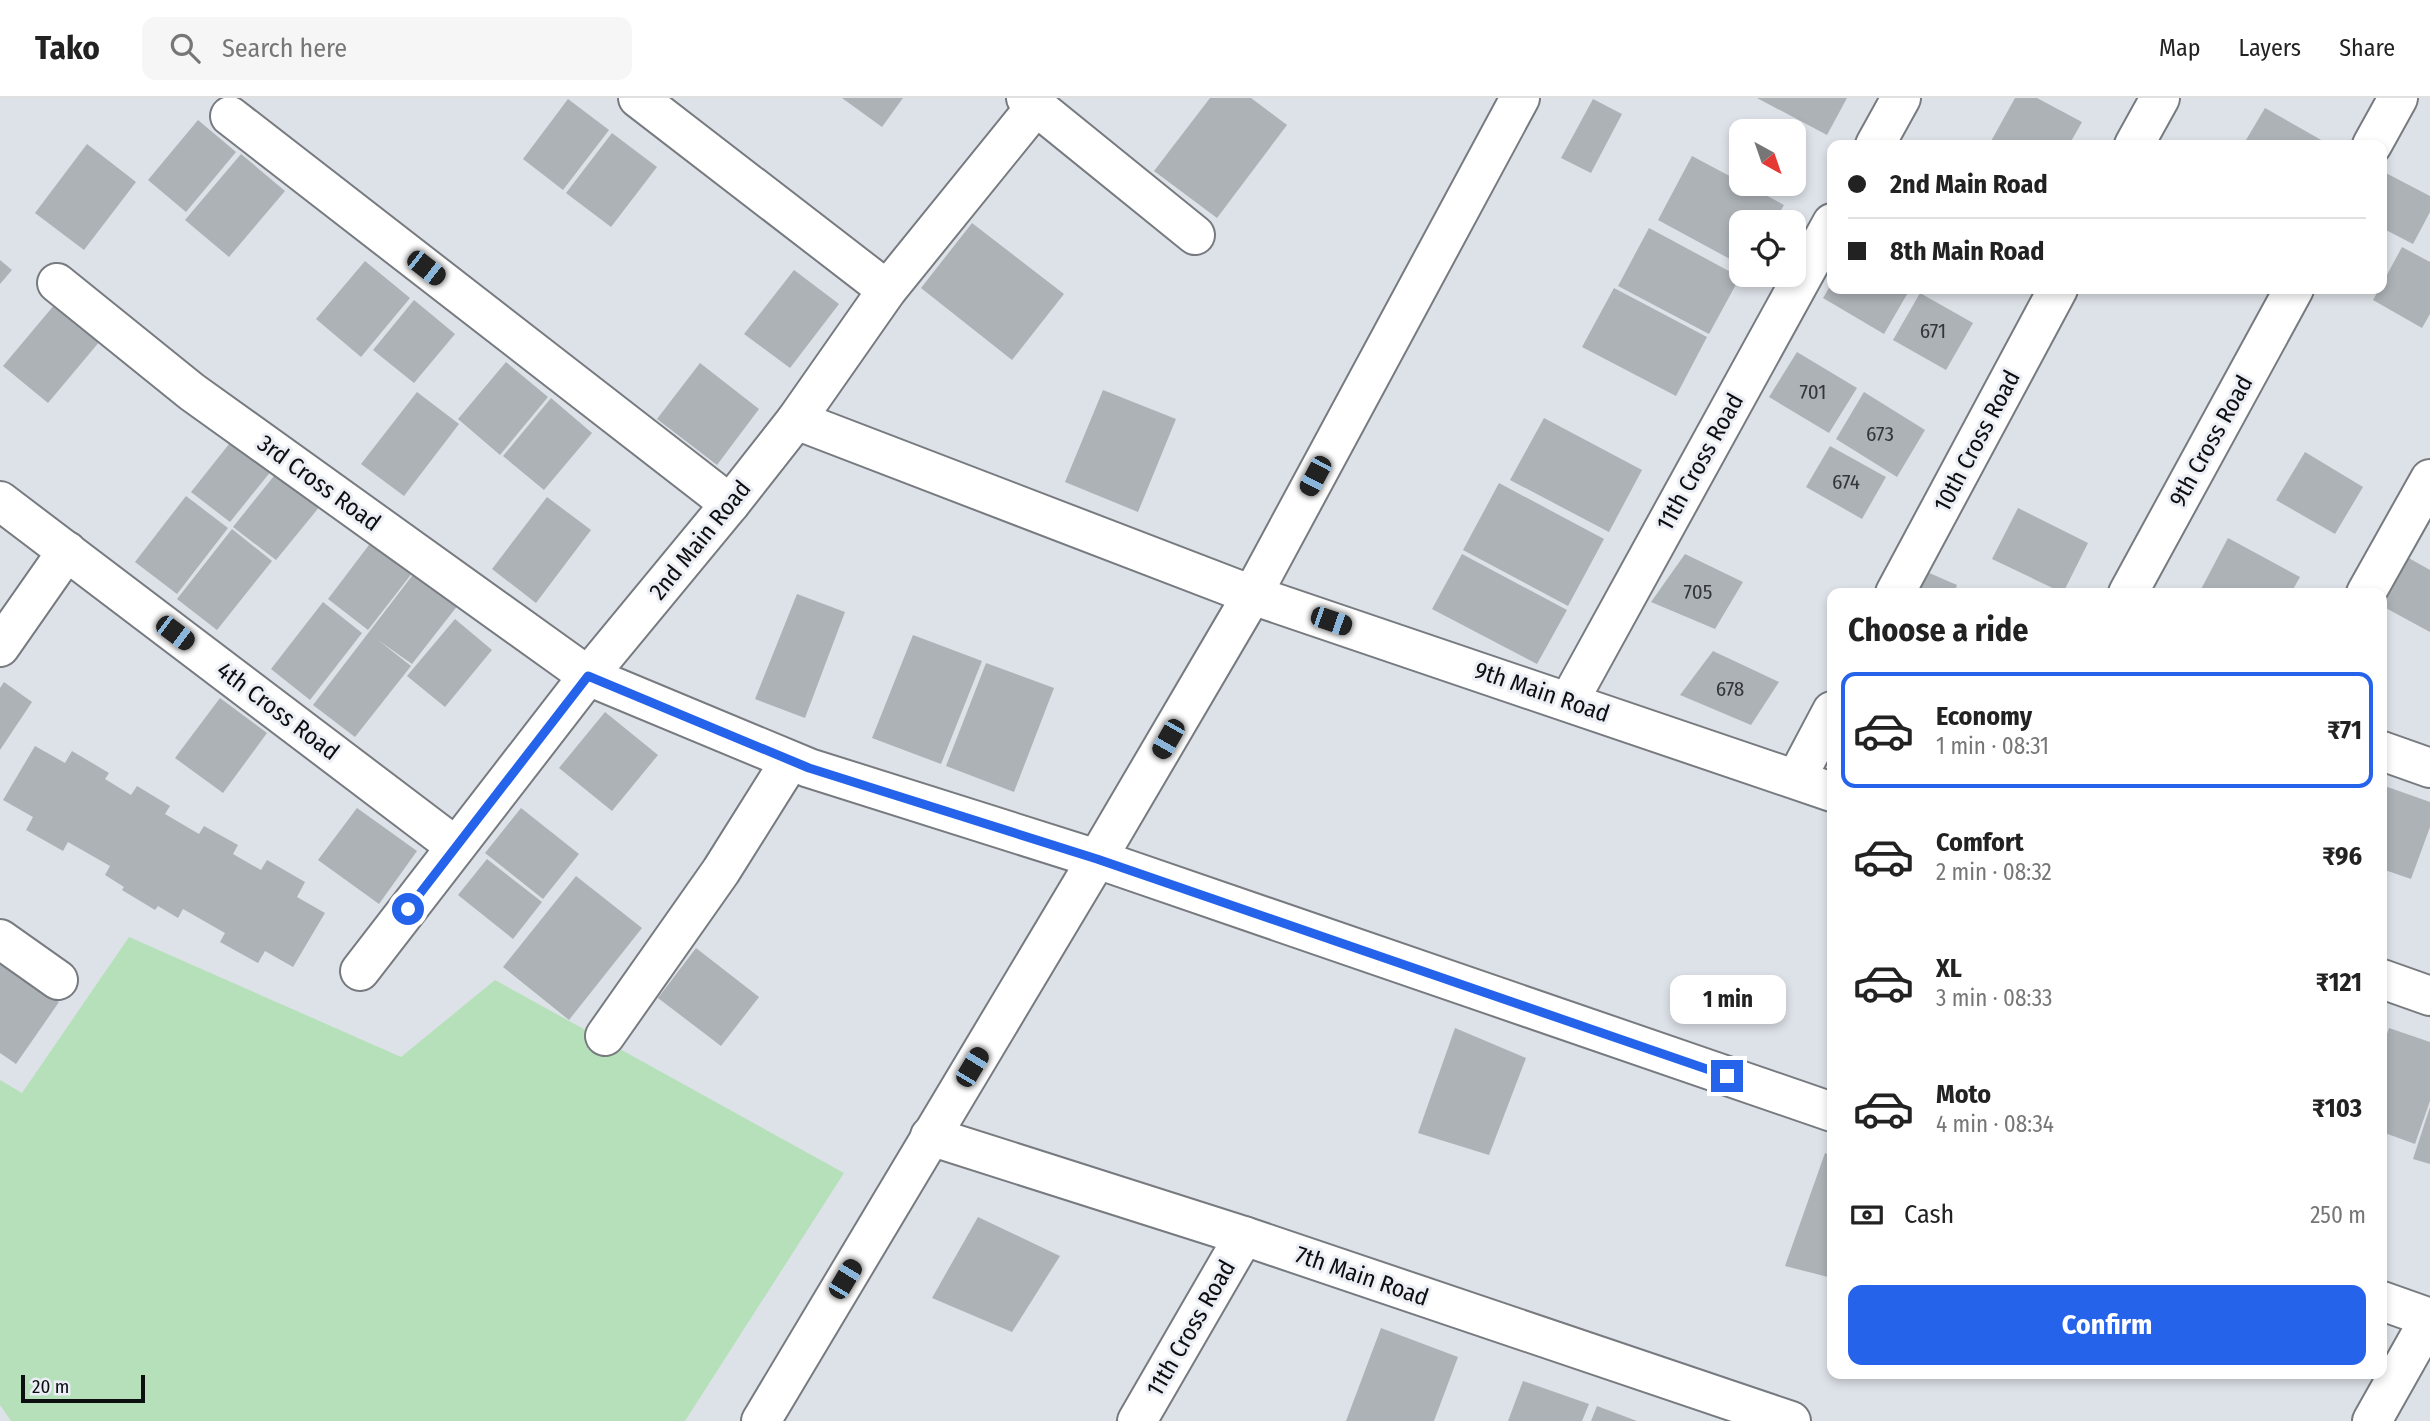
<!DOCTYPE html>
<meta charset="utf-8">
<style>
body{margin:0;font-family:"Fira Sans Condensed",sans-serif;background:#f6f6f6;color:#222;height:100vh;display:flex;flex-direction:column;font-size:26px;white-space:nowrap}
*{box-sizing:border-box;margin:0}
p{font-size:23px;color:#767676}
.icon{flex:none;width:38px;height:38px;fill:none;stroke:currentColor;stroke-width:2;stroke-linecap:round;stroke-linejoin:round}
.map{position:relative;flex:1;overflow:hidden}
.panel{position:absolute;left:1827px;top:490px;width:560px;height:791px;display:flex;flex-direction:column;background:#fff;border-radius:14px;box-shadow:0 4px 10px #0003}
.panel>*{flex:none}
.hud{position:absolute;left:1827px;top:42px;width:560px;height:154px;border-radius:14px;box-shadow:0 4px 10px #0003;display:grid;align-content:center;height:154px;padding:0 21px;background:#fff}
.needle{width:46px;rotate:140deg}
.controls{position:absolute;left:1729px;top:21px;display:grid;gap:14px}
.controls a{display:grid;place-items:center;width:77px;height:77px;border-radius:14px;background:#fff;box-shadow:0 4px 10px #0003;font-size:35px}
.scale{position:absolute;left:21px;bottom:18px;width:124px;box-sizing:border-box;padding-left:7px;border:4px solid #0c0e10;border-top:0;font-size:19px;line-height:24px;white-space:nowrap;color:#0c0e10;-webkit-text-stroke:5px #ebeff5;paint-order:stroke}
.end{position:absolute;width:32px;height:32px;margin:-16px;border:9px solid #2563eb;background:#fff;box-shadow:0 0 0 4px #fff}
.from{border-radius:50%}
.bubble{position:absolute;height:49px;border-radius:14px;background:#fff;box-shadow:0 4px 10px #0003;font-size:23px;font-weight:700;line-height:49px;text-align:center}
.car{position:absolute;width:21px;height:42px;margin:-21px -10px;border-radius:9px;box-shadow:0 0 5px 2px #0007;background:linear-gradient(#222 24%,#8ab4d8 0 40%,#222 0 76%,#8ab4d8 0 86%,#222 0)}
.hud b{display:flex;align-items:center;gap:24px;height:66px;font-size:26px}
.hud b+b{border-top:2px solid #e0e0e0}
.hud i{width:18px;height:18px;background:#222}
ul{padding:0;list-style:none}
li{display:flex;align-items:center;gap:21px;height:116px;margin:0 14px 10px;padding:0 7px;border:4px solid transparent;border-radius:14px}
li div{flex:1}
li b{display:block;font-size:26px}
li em{font-style:normal;font-weight:700}
li.current{border-color:#2563eb}
li>.icon{width:63px;height:63px;stroke-width:1.5}
h2{padding:0 21px;font-size:32px;line-height:84px}
.pay{display:flex;align-items:center;gap:18px;height:77px;padding:0 21px;font-size:26px}
.pay p{margin-inline-start:auto}
.primary-button{display:flex;gap:14px;margin-top:auto;padding:14px 21px}
.primary-button a{flex:1;height:80px;border-radius:14px;background:#2563eb;color:#fff;font-size:28px;font-weight:700;line-height:80px;text-align:center}
header{display:flex;align-items:center;gap:42px;box-sizing:border-box;height:98px;padding:0 35px;background:#fff;border-bottom:2px solid #e0e0e0}
header strong{font-size:33px}
nav{display:flex;gap:38px;margin-inline-start:auto;font-size:24px}
.search{width:490px;height:63px;background:#f6f6f6;display:flex;align-items:center;gap:18px;box-sizing:border-box;padding:0 24px;border-radius:14px;color:#767676;font-size:26px}
.map>svg:first-child{display:block}
.green{fill:#b5e0b9}
.building{fill:#adb2b7}
.lines{fill:none;stroke-linecap:round;stroke-linejoin:round}
.minor-casing{stroke:#777b80;stroke-width:42}
.tertiary-casing{stroke:#777b80;stroke-width:42}
.minor{stroke:#fff;stroke-width:38}
.tertiary{stroke:#fff;stroke-width:38}
.route{stroke:#2563eb;stroke-width:9}
.labels{text-anchor:middle;dominant-baseline:central;stroke-width:6;stroke-linejoin:round;paint-order:stroke}
.number-label{font-size:21px;fill:#34373a}
.street-label{font-size:24px;fill:#0c0e10;stroke:#ebeff5}
</style>
<header>
<strong>Tako</strong>
<div class="search"><svg class="icon" aria-label="search" viewBox="0 0 24 24"><circle cx="10" cy="10" r="6"/><path d="M15 15l6 6"/></svg>Search here</div>
<nav><a>Map</a><a>Layers</a><a>Share</a></nav>
</header>
<div class="map">
<svg width="2430" height="1323" viewBox="0 0 2430 1323">
<rect width="100%" height="100%" fill="#dde2e8"/>
<polygon class="green" points="129,839 401,959 495,882 844,1075 685,1323 11,1323 0,1307 0,982 22,995"/>
<g class="building">
<polygon points="842,0 903,0 882,29"/>
<polygon points="1210,0 1251,0 1287,27 1217,120 1154,73"/>
<polygon points="1757,0 1847,0 1827,37"/>
<polygon points="2015,0 2037,0 2082,24 2069,47 1995,47 1990,45"/>
<polygon points="568,1 609,32 563,92 523,61"/>
<polygon points="1593,1 1622,16 1591,75 1561,60"/>
<polygon points="2265,10 2323,43 2321,47 2243,47"/>
<polygon points="198,22 236,54 186,114 148,82"/>
<polygon points="612,35 657,69 611,129 566,95"/>
<polygon points="87,46 136,84 84,152 35,115"/>
<polygon points="241,56 285,93 229,159 185,122"/>
<polygon points="1692,58 1784,107 1774,124 1741,124 1741,167 1658,122"/>
<polygon points="2382,73 2430,98 2430,114 2413,146 2382,130"/>
<polygon points="972,125 1064,196 1012,262 921,190"/>
<polygon points="1649,130 1740,179 1709,236 1618,188"/>
<polygon points="2402,149 2430,164 2430,216 2422,230 2373,202 2379,191 2382,191 2382,186"/>
<polygon points="0,162 12,172 0,186"/>
<polygon points="365,163 410,200 361,259 316,221"/>
<polygon points="794,172 839,206 790,270 744,236"/>
<polygon points="1832,185 1832,191 1910,191 1884,236 1823,200"/>
<polygon points="1614,190 1707,239 1676,298 1582,249"/>
<polygon points="1920,195 1973,225 1946,272 1893,242"/>
<polygon points="414,202 455,236 414,285 373,252"/>
<polygon points="55,206 100,243 48,305 3,268"/>
<polygon points="1797,254 1857,290 1829,335 1769,299"/>
<polygon points="506,264 548,299 500,357 458,321"/>
<polygon points="700,265 759,311 717,367 657,321"/>
<polygon points="1103,292 1176,321 1138,414 1065,384"/>
<polygon points="417,294 459,326 404,398 361,366"/>
<polygon points="1864,294 1925,332 1897,379 1836,341"/>
<polygon points="551,300 592,335 544,392 503,358"/>
<polygon points="1544,320 1642,372 1609,434 1510,382"/>
<polygon points="237,336 276,367 230,424 191,394"/>
<polygon points="1830,348 1886,379 1862,421 1806,389"/>
<polygon points="2305,354 2363,389 2335,436 2276,402"/>
<polygon points="282,368 325,402 276,462 233,429"/>
<polygon points="1499,385 1604,441 1568,508 1463,452"/>
<polygon points="186,398 228,430 177,496 135,464"/>
<polygon points="547,399 591,432 536,505 492,471"/>
<polygon points="2018,410 2088,445 2063,495 1992,461"/>
<polygon points="232,431 272,463 217,532 177,501"/>
<polygon points="2228,440 2300,479 2291,495 2199,495"/>
<polygon points="372,443 413,474 368,532 328,501"/>
<polygon points="2398,454 2430,472 2430,534 2382,508 2382,495"/>
<polygon points="1462,456 1567,512 1537,566 1432,511"/>
<polygon points="1685,456 1743,484 1715,531 1651,504"/>
<polygon points="415,474 458,507 412,566 378,542 411,568 355,639 313,607"/>
<polygon points="1927,474 1957,487 1954,495 1918,495"/>
<polygon points="797,496 845,514 805,620 755,601"/>
<polygon points="323,504 362,535 310,602 271,571"/>
<polygon points="455,521 492,552 445,609 407,578"/>
<polygon points="913,537 982,563 941,666 872,640"/>
<polygon points="1713,553 1779,584 1751,627 1680,597"/>
<polygon points="986,565 1054,590 1014,694 946,668"/>
<polygon points="4,584 32,604 0,652 0,590"/>
<polygon points="220,600 267,635 223,695 175,660"/>
<polygon points="605,614 658,657 612,713 559,670"/>
<polygon points="35,648 65,665 72,653 109,675 105,681 131,697 137,688 170,708 165,716 199,736 204,728 238,747 233,756 261,772 267,762 305,784 297,799 325,815 293,869 265,853 258,865 220,844 225,835 183,811 178,820 158,808 155,812 122,792 124,789 105,777 110,768 68,744 63,753 26,732 33,719 3,702"/>
<polygon points="2382,687 2430,704 2430,729 2411,781 2382,771"/>
<polygon points="357,710 417,753 379,806 318,762"/>
<polygon points="521,710 579,756 543,801 485,755"/>
<polygon points="487,761 542,804 513,841 458,797"/>
<polygon points="576,778 642,830 569,922 503,869"/>
<polygon points="696,850 759,899 721,948 658,900"/>
<polygon points="0,862 59,904 16,966 0,955"/>
<polygon points="1455,930 1526,960 1489,1057 1418,1035"/>
<polygon points="2389,930 2430,944 2430,1003 2415,1046 2382,1034 2382,951"/>
<polygon points="2430,1009 2430,1066 2413,1061"/>
<polygon points="1825,1055 1832,1057 1832,1180 1785,1168"/>
<polygon points="978,1119 1060,1158 1012,1234 932,1200"/>
<polygon points="1381,1230 1458,1259 1434,1323 1346,1323"/>
<polygon points="1523,1283 1589,1306 1582,1323 1508,1323"/>
<polygon points="1597,1308 1637,1323 1591,1323"/>
</g>
<g class="lines">
<g class="minor-casing">
<g id="minor">
<polyline points="638,0 887,192"/>
<polyline points="1026,0 1195,137"/>
<polyline points="230,18 730,406"/>
<polyline points="1875,47 1901,0"/>
<polyline points="2134,47 2160,0"/>
<polyline points="2372,47 2398,0"/>
<polyline points="57,185 192,294 588,578 809,670 1097,761 1832,1014"/>
<polyline points="796,322 1252,497"/>
<polyline points="0,403 455,748"/>
<polyline points="1895,495 2058,191"/>
<polyline points="2128,495 2294,191"/>
<polyline points="2366,495 2430,381"/>
<polyline points="0,549 67,453"/>
<polyline points="1569,603 1832,125"/>
<polyline points="2382,653 2430,670"/>
<polyline points="1796,681 1832,613"/>
<polyline points="0,841 58,882"/>
<polyline points="360,873 588,578 730,406 796,322 887,192 1036,8"/>
<polyline points="605,938 721,773 790,663"/>
<polyline points="930,1038 1244,1138 1791,1323"/>
<polyline points="2382,1203 2430,1220"/>
<polyline points="1137,1323 1244,1138"/>
<polyline points="2372,1323 2430,1220"/>
</g>
</g>
<g class="tertiary-casing">
<g id="tertiary">
<polyline points="1252,497 1832,694"/>
<polyline points="2382,881 2430,898"/>
<polyline points="761,1323 1097,761 1252,497 1520,0"/>
</g>
</g>
<use href="#minor" class="minor"/>
<use href="#tertiary" class="tertiary"/>
</g>
<g class="lines">
<polyline class="route" points="408,811 588,578 809,670 1097,761 1727,978"/>
</g>
<g class="labels">
<g class="number-label">
<text x="1933" y="233">671</text>
<text x="1813" y="294">701</text>
<text x="1880" y="336">673</text>
<text x="1846" y="384">674</text>
<text x="1698" y="494">705</text>
<text x="1730" y="591">678</text>
</g>
<g class="street-label">
<text transform="translate(1977 343) rotate(-62)">10th Cross Road</text>
<text transform="translate(2211 343) rotate(-61)">9th Cross Road</text>
<text transform="translate(1700 364) rotate(-61)">11th Cross Road</text>
<text transform="translate(319 385) rotate(36)">3rd Cross Road</text>
<text transform="translate(700 442) rotate(-51)">2nd Main Road</text>
<text transform="translate(1542 594) rotate(19)">9th Main Road</text>
<text transform="translate(278 613) rotate(37)">4th Cross Road</text>
<text transform="translate(1362 1178) rotate(19)">7th Main Road</text>
<text transform="translate(1191 1230) rotate(-60)">11th Cross Road</text>
</g>
</g>
</svg>
<div class="controls">
<a><svg class="needle" viewBox="-14 -14 28 28"><path d="M0-13l5 13h-10z" fill="#e53935"/><path d="M0 13l5-13h-10z" fill="#767676"/></svg></a>
<a><svg class="icon" aria-label="locate" viewBox="0 0 24 24"><circle cx="12" cy="12" r="6"/><path d="M12 2v4M12 18v4M2 12h4M18 12h4"/></svg></a>
</div>
<div class="scale">20 m</div>
<i class="end from" style="left:408px;top:811px"></i>
<i class="end" style="left:1727px;top:978px"></i>
<div class="bubble" style="left:1670px;top:877px;width:116px">1 min</div>
<i class="car" style="left:426px;top:170px;rotate:128deg"></i>
<i class="car" style="left:1315px;top:378px;rotate:208deg"></i>
<i class="car" style="left:1331px;top:523px;rotate:109deg"></i>
<i class="car" style="left:175px;top:535px;rotate:127deg"></i>
<i class="car" style="left:1168px;top:641px;rotate:210deg"></i>
<i class="car" style="left:972px;top:969px;rotate:31deg"></i>
<i class="car" style="left:845px;top:1181px;rotate:31deg"></i>
<div class="hud">
<b><i class="from"></i>2nd Main Road</b>
<b><i></i>8th Main Road</b>
</div>
<section class="panel">
<h2>Choose a ride</h2>
<ul>
<li class="current"><svg class="icon" aria-label="car" viewBox="0 0 24 24"><path d="M5 17H2v-5l4-1 3-4h7l3 4 3 1v5h-3M9 17h6M6 11h13"/><circle cx="7" cy="17" r="2"/><circle cx="17" cy="17" r="2"/></svg><div><b>Economy</b><p>1 min · 08:31</p></div><em>₹71</em></li>
<li><svg class="icon" aria-label="car" viewBox="0 0 24 24"><path d="M5 17H2v-5l4-1 3-4h7l3 4 3 1v5h-3M9 17h6M6 11h13"/><circle cx="7" cy="17" r="2"/><circle cx="17" cy="17" r="2"/></svg><div><b>Comfort</b><p>2 min · 08:32</p></div><em>₹96</em></li>
<li><svg class="icon" aria-label="car" viewBox="0 0 24 24"><path d="M5 17H2v-5l4-1 3-4h7l3 4 3 1v5h-3M9 17h6M6 11h13"/><circle cx="7" cy="17" r="2"/><circle cx="17" cy="17" r="2"/></svg><div><b>XL</b><p>3 min · 08:33</p></div><em>₹121</em></li>
<li><svg class="icon" aria-label="car" viewBox="0 0 24 24"><path d="M5 17H2v-5l4-1 3-4h7l3 4 3 1v5h-3M9 17h6M6 11h13"/><circle cx="7" cy="17" r="2"/><circle cx="17" cy="17" r="2"/></svg><div><b>Moto</b><p>4 min · 08:34</p></div><em>₹103</em></li>
</ul>
<div class="pay"><svg class="icon" aria-label="cash" viewBox="0 0 24 24"><path d="M3 7h18v10H3z"/><circle cx="12" cy="12" r="2"/></svg>Cash<p>250 m</p></div>
<div class="primary-button"><a>Confirm</a></div>
</section>
</div>
